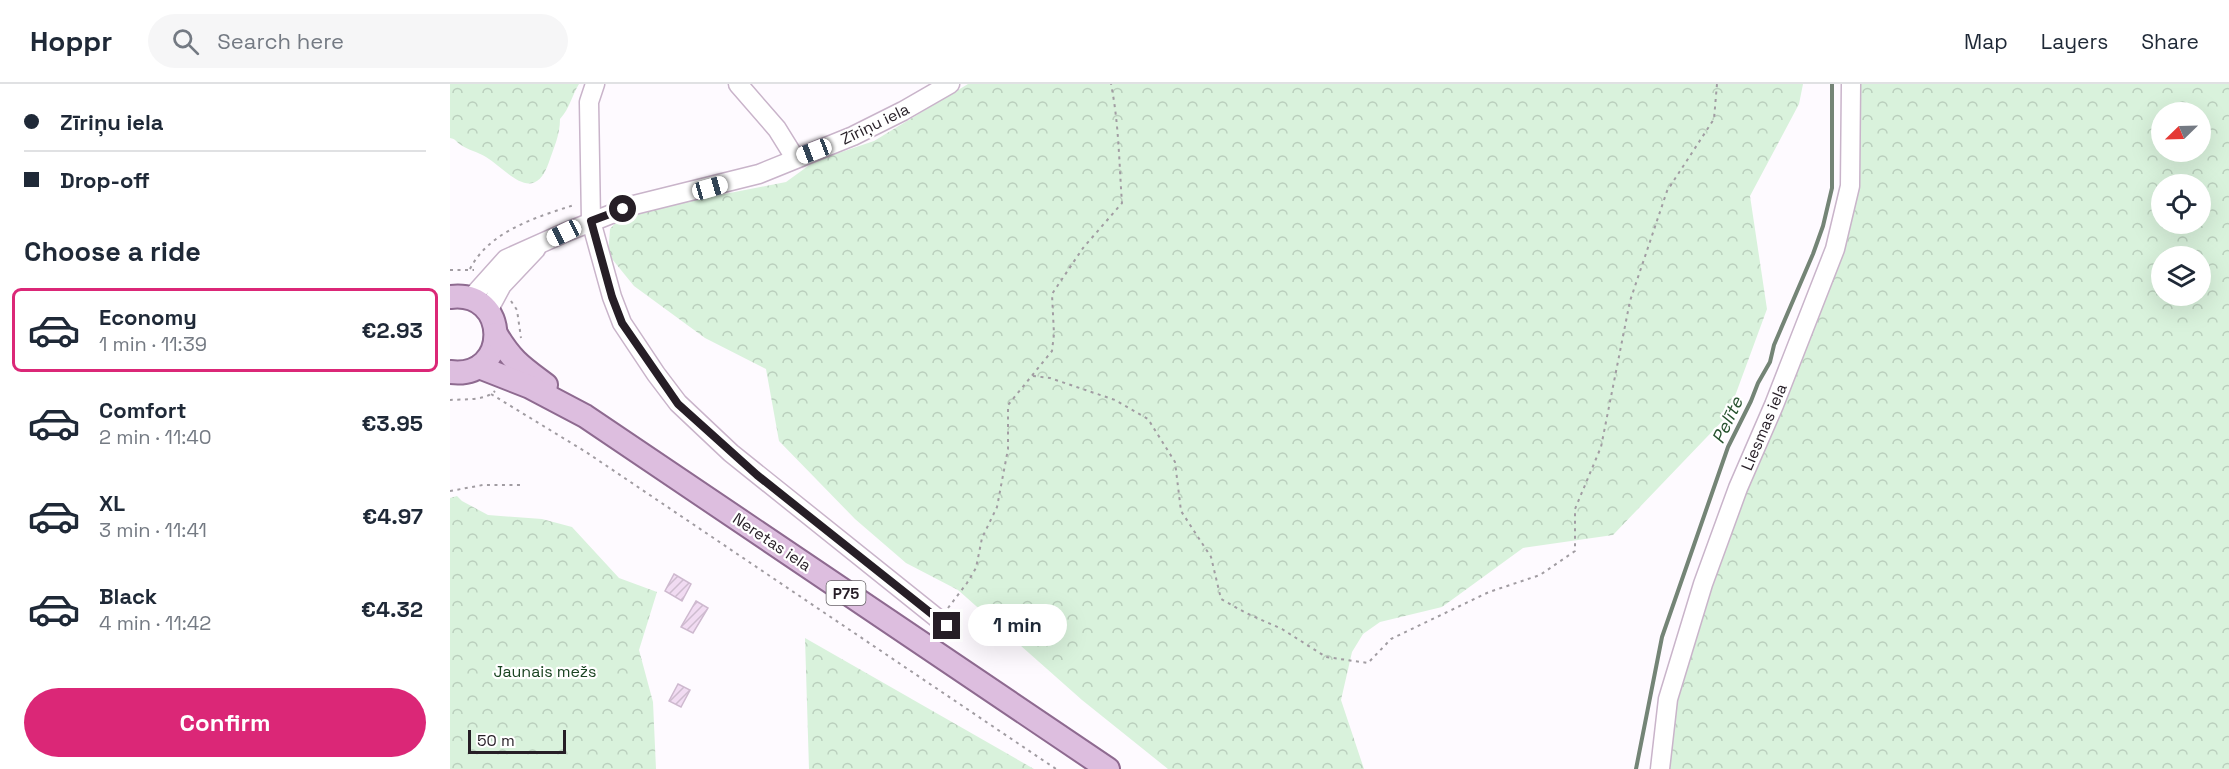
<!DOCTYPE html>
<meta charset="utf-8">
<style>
body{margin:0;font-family:"Space Grotesk",sans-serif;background:#f6f6f7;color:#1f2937;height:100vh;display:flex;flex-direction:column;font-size:22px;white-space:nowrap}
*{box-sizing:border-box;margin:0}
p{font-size:20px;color:#747a83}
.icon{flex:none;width:33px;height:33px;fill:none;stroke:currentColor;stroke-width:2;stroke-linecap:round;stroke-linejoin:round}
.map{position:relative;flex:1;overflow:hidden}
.drawer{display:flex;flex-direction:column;background:#fff;width:450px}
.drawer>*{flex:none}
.top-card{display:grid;align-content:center;height:132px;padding:0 24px;background:#fff}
.needle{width:39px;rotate:247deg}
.controls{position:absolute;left:1701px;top:18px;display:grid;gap:12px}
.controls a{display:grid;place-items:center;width:60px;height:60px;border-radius:50%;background:#fff;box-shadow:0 6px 24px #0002;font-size:30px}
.scale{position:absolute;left:18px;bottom:15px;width:98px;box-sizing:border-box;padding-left:6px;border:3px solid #261e26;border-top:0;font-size:16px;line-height:21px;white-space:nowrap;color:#261e26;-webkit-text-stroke:4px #fff;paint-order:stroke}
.end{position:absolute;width:27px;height:27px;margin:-14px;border:8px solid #261e26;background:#fff;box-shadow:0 0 0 3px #fff}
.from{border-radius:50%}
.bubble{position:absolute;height:42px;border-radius:21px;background:#fff;box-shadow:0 6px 24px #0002;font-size:20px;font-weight:800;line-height:42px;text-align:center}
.car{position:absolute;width:18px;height:36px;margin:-18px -9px;border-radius:8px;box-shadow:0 0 4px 2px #0007;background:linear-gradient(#fff 24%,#345 0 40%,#fff 0 76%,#345 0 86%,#fff 0)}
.top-card b{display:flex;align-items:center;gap:21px;height:57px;font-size:22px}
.top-card b+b{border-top:2px solid #e0e1e3}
.top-card i{width:15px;height:15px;background:#1f2937}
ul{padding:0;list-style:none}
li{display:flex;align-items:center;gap:18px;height:84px;margin:0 12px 9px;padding:0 12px;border:3px solid transparent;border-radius:9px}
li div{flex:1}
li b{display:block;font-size:22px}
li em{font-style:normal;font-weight:800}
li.active{border-color:#db2777}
li>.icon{width:54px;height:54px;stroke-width:1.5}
h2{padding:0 24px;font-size:27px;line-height:72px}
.cta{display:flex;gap:12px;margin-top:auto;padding:12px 24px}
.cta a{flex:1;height:69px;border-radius:36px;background:#db2777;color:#fff;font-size:24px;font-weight:800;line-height:69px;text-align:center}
header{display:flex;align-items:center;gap:36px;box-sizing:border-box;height:84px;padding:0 30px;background:#fff;border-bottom:2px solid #e0e1e3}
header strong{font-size:28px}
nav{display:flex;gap:33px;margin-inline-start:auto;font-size:21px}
.search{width:420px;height:54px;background:#f6f6f7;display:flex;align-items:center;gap:15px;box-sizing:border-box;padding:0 21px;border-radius:33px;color:#747a83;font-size:22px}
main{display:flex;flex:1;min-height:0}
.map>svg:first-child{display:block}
.forest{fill:url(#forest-crowns);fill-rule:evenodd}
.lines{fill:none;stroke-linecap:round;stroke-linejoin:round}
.stream{stroke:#748476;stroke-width:4}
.building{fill:url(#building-hatch);stroke:#ceb9cf;stroke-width:1.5}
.minor-casing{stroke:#c9b4ca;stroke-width:21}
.major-casing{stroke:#8e6a90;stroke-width:26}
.path{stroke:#a19ca2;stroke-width:2;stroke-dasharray:3 4.5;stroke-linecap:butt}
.minor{stroke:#fff;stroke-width:18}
.major{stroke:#ddbedf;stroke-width:22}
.route{stroke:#261e26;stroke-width:8}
.labels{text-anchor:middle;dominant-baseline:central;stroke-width:4.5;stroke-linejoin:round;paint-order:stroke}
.shield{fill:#fff;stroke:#676267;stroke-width:1.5}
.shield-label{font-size:15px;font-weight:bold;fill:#261e26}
.street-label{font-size:16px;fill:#261e26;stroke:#fff}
.park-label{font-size:16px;fill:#1a4422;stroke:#fff}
.water-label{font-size:18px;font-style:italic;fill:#27522f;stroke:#fff}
</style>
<header>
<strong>Hoppr</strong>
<div class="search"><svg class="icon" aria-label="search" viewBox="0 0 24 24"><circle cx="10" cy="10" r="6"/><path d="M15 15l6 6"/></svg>Search here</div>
<nav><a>Map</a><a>Layers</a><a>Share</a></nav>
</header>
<main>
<section class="drawer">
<div class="top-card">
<b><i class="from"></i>Zīriņu iela</b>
<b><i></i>Drop-off</b>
</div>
<h2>Choose a ride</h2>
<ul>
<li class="active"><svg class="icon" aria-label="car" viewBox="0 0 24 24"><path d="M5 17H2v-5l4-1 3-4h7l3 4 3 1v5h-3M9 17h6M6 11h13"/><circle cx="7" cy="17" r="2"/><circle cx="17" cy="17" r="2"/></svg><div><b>Economy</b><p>1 min · 11:39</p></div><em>€2.93</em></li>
<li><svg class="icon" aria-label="car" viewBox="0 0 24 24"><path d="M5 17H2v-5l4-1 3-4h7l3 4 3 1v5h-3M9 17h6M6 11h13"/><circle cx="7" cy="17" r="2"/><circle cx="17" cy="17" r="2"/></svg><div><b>Comfort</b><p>2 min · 11:40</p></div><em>€3.95</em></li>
<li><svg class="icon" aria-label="car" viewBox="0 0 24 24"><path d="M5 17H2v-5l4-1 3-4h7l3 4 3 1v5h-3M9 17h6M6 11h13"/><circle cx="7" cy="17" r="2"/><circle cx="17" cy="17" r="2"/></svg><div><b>XL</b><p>3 min · 11:41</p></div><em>€4.97</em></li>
<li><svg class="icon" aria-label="car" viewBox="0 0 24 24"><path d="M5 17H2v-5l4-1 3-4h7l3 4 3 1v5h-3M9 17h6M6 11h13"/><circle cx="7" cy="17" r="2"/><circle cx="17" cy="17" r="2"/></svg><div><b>Black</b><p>4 min · 11:42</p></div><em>€4.32</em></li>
</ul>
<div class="cta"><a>Confirm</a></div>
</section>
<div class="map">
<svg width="1779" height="685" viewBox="0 0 1779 685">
<defs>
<pattern id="forest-crowns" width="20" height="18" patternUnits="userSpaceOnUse" patternTransform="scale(1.5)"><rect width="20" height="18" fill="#d9f2dc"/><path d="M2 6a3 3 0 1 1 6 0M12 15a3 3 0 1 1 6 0" fill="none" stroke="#bacfbd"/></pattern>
<pattern id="building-hatch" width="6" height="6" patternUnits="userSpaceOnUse" patternTransform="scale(1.5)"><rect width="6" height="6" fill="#f1dbf2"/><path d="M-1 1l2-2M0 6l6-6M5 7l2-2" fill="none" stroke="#cebccf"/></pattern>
</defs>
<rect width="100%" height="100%" fill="#fefaff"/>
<g class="forest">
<path d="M0,0H129C121,13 120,24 110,35C110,51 104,63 99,78C84,122 58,87 36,73C28,68 18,66 11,61C6,58 6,55 0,54Z"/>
<polygon points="518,0 1353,0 1349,20 1300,112 1317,225 1278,331 1163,451 1073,464 992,523 930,538 913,550 902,568 891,616 914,685 718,685 632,616 508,506 456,479 405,435 329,357 316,285 255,254 184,202 158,170 160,145 173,130 336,98 365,77 424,57"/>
<path d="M1408,0H1779V685H1217L1225,616L1260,502L1294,407L1392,167ZM1712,28H1750V68H1712ZM1712,100H1750V140H1712ZM1712,172H1750V212H1712Z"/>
<polygon points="7,412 12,417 38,431 92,435 122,443 169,494 207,508 189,566 203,618 206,685 0,685 0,414"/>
<polygon points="355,554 584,685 359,685"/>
</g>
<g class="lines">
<polyline class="stream" points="1186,685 1212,553 1278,363 1301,317 1308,299 1320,278 1324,261 1363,170 1373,142 1382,104 1382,0"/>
</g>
<g class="building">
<polygon points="224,490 241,500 232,517 215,507"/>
<polygon points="246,517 258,524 243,549 231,543"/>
<polygon points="228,600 240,606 231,623 219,617"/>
</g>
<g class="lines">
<g class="minor-casing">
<g id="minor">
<polyline points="145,0 139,18 141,137 162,213 172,239 206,290 228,319 281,369 497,542"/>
<polyline points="288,0 327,45 345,74"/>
<polyline points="21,214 56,175 114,149 184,121 309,90 403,52 453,27 500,0"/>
<polyline points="38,227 52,201 86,165"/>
<polyline points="1210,685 1218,615 1253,500 1288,404 1324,321 1385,165 1400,102 1401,0"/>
</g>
</g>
<g class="major-casing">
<g id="major">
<path d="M0,213C60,205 61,296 0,288"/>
<path d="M46,250C62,277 72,283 96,301"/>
<polyline points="29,283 80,303 135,332 658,685"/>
</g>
</g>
<g class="path">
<path d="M20,185C39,147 87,133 124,121"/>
<polyline points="0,186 24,186"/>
<polyline points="61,217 67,226 71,254"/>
<polyline points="583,292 600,294 665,316 698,335 725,378 731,427 761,473 771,515 796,529 832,545 876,573 918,579 941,555 1039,508 1090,491 1125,467 1125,425 1151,363 1180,217 1217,107 1264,35 1267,0"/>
<polyline points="41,310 136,368 606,685"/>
<path d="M0,316C13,315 35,317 45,307"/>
<polyline points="0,407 33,401 74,401"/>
<path d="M498,524L517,499L526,484L532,454L547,423L558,365V321L602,267L604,250L602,210L633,164L672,119C669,79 669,40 661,0"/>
</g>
<use href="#minor" class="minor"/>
<use href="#major" class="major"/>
</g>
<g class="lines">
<polyline class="route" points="173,125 141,137 162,213 172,239 228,320 307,391 497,542"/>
</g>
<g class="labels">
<rect class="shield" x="376.5" y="497" width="39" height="24" rx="4.5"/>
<g class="shield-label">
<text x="396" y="509">P75</text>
</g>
<g class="street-label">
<text transform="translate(425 40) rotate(-26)">Zīriņu iela</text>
<text transform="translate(1314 343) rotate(-67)">Liesmas iela</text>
<text transform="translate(322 458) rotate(34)">Neretas iela</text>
</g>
<g class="park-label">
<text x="95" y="587">Jaunais mežs</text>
</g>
<g class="water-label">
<text transform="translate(1277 336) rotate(-65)">Pelīte</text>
</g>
</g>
</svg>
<div class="controls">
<a><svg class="needle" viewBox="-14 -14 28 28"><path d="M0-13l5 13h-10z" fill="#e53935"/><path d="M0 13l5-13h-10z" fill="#747a83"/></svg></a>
<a><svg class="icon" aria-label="locate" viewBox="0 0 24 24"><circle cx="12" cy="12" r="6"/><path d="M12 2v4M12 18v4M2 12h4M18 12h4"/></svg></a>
<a><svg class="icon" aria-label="layers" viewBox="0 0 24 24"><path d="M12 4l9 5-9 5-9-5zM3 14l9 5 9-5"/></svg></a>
</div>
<div class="scale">50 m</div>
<i class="end from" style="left:173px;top:125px"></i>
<i class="end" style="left:497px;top:542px"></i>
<div class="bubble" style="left:518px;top:520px;width:99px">1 min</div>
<i class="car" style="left:364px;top:67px;rotate:249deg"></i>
<i class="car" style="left:260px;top:104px;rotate:74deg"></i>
<i class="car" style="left:114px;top:149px;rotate:244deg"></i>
</div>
</main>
